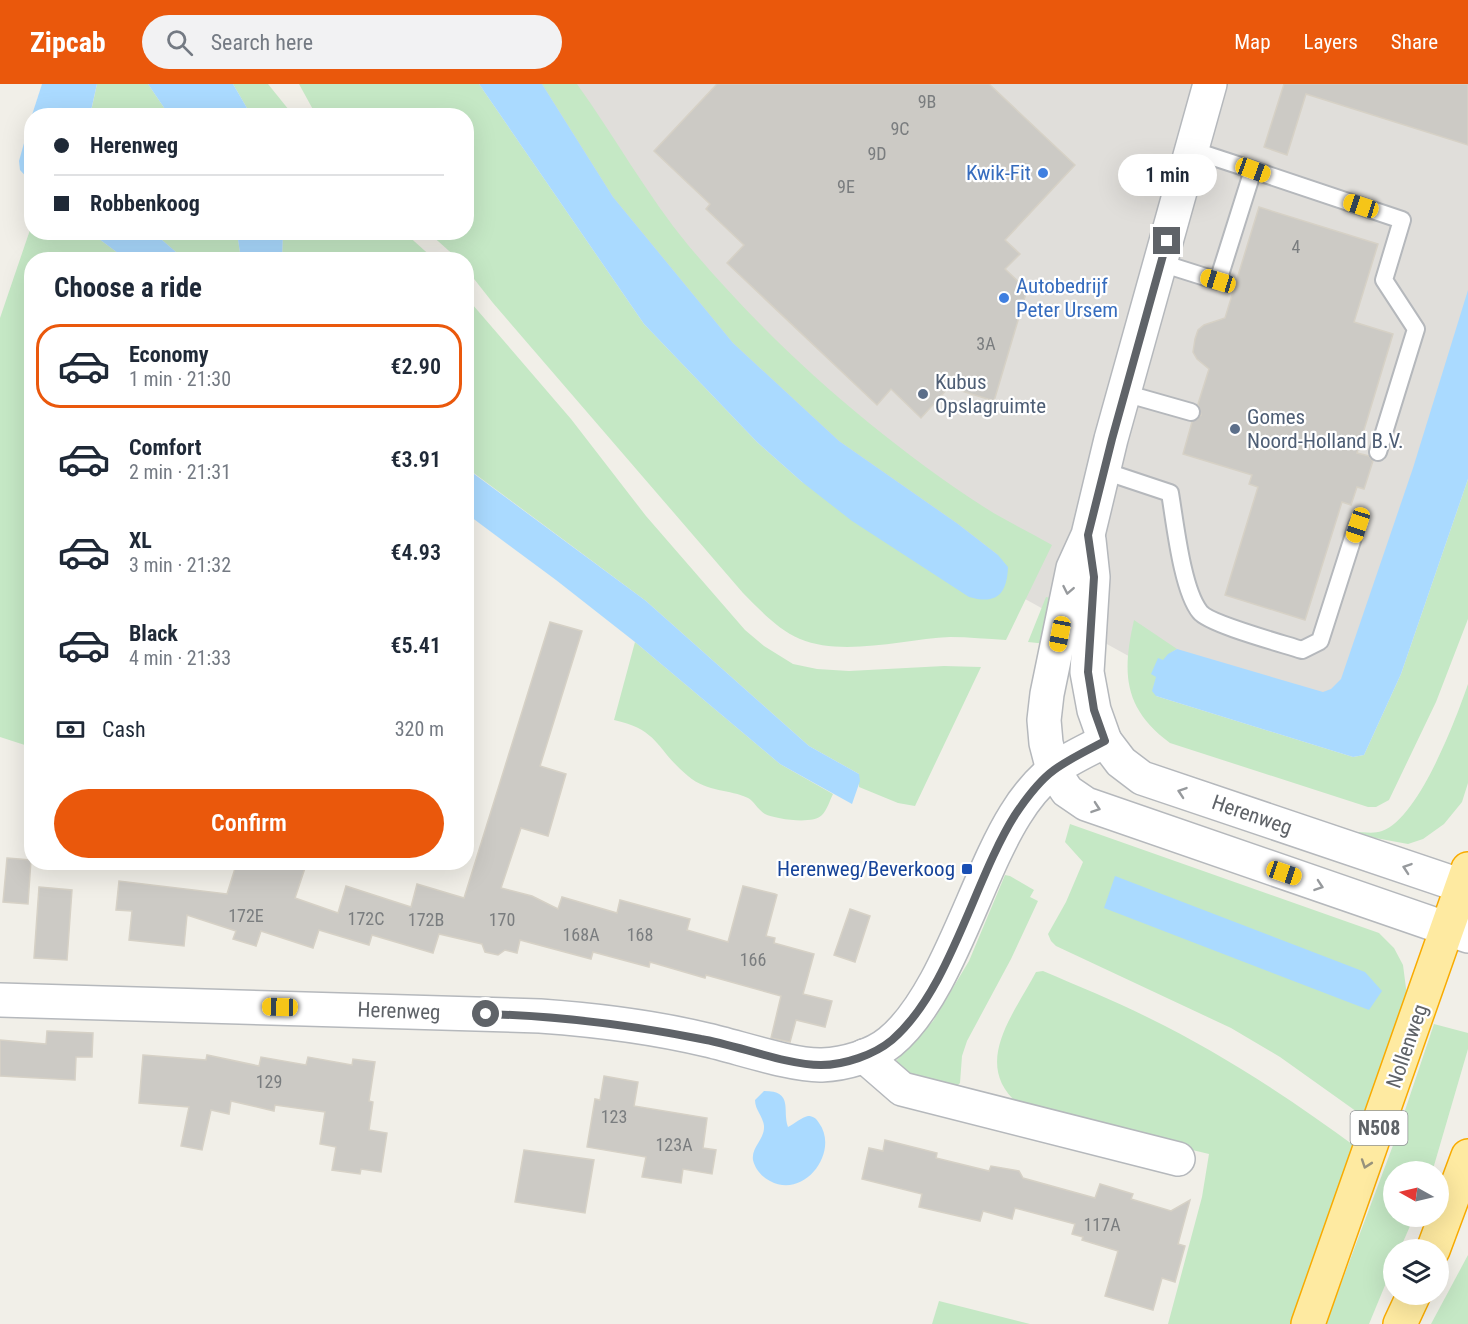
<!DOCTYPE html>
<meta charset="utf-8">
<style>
body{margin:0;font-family:"Roboto Condensed",sans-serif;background:#f2f2f3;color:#1f2937;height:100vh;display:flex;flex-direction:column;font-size:22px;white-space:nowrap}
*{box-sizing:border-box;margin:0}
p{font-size:20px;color:#747a83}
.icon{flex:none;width:33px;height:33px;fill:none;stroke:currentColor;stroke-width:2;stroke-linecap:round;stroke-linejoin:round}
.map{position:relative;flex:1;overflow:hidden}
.panel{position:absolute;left:24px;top:168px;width:450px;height:618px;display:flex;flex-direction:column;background:#fff;border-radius:24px;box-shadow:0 6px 24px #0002}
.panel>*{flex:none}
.top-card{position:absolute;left:24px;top:24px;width:450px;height:132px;border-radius:24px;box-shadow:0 6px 24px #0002;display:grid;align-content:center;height:132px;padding:0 30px;background:#fff}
.needle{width:39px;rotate:278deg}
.buttons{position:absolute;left:1383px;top:1077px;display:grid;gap:12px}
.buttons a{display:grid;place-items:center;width:66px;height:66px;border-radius:50%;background:#fff;box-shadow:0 6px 24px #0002;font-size:30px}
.end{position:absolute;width:27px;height:27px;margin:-14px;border:8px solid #5f6368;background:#fff;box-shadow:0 0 0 3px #fff}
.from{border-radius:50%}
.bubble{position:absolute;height:42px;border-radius:21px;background:#fff;box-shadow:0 6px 24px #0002;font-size:20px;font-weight:600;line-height:42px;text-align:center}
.car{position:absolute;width:18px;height:36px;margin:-18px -9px;border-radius:8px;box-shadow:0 0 4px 2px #0007;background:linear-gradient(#f5c518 24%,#345 0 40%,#f5c518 0 76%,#345 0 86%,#f5c518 0)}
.top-card b{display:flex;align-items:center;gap:21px;height:57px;font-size:22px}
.top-card b+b{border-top:2px solid #e0e1e3}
.top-card i{width:15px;height:15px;background:#1f2937}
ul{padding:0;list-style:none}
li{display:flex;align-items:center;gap:18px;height:84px;margin:0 12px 9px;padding:0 18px;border:3px solid transparent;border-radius:24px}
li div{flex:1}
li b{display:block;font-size:22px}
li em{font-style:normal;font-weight:600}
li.on{border-color:#ea580c}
li>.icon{width:54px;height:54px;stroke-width:1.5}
h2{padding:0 30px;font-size:27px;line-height:72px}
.pay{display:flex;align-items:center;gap:15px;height:66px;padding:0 30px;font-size:22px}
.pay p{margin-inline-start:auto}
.button{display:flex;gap:12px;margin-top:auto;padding:12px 30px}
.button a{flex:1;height:69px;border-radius:36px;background:#ea580c;color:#fff;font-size:24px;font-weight:600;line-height:69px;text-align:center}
header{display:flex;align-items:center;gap:36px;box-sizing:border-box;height:84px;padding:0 30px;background:#ea580c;color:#fff}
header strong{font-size:28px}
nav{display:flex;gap:33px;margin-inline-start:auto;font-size:21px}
.search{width:420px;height:54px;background:#f2f2f3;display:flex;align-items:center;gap:15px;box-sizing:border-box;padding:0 21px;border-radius:33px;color:#747a83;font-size:22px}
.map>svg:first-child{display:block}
.industrial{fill:#e0deda}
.green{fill:#c5e8c5}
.water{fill:#aadaff}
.building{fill:#cccac5;stroke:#d6d1c6;stroke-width:1.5}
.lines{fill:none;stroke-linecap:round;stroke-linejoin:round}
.service-casing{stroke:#b5b8bc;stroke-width:20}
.minor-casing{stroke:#b5b8bc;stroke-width:36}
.tertiary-casing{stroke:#b5b8bc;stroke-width:36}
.trunk-casing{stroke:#f9ab00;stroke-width:36}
.service{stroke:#fff;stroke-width:16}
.minor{stroke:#fff;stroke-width:33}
.tertiary{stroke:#fff;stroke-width:33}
.trunk{stroke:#feeaa1;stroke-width:33}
.oneway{stroke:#979a9d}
.oneway2{stroke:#97927c}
.route{stroke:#5f6368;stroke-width:8}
.shop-dot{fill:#3f7fe0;stroke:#fff;stroke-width:2}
.service-dot{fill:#5c6f8a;stroke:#fff;stroke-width:2}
.transit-dot{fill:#1a4fb4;stroke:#fff;stroke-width:2}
.labels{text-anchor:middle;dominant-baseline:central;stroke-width:4.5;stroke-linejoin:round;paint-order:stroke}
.number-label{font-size:18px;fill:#7a7d7f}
.shield{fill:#fff;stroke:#8f9295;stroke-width:1.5}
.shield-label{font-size:20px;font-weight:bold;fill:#5f6368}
.shop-label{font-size:21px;fill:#366cbe;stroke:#fff;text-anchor:end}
.service-label{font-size:21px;fill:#4e5e75;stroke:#fff;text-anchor:start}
.street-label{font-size:21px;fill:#5f6368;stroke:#fff}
.transit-label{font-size:21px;fill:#164399;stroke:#fff;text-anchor:end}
</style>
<header>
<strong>Zipcab</strong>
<div class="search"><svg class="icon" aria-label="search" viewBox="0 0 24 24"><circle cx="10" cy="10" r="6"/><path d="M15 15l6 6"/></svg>Search here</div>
<nav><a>Map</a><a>Layers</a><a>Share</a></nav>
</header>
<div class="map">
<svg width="1468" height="1240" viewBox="0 0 1468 1240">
<rect width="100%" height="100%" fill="#f1efe8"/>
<polygon class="industrial" points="499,0 1468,0 1468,284 1353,650 1174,597 994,498 861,403"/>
<g class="green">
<polygon points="97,0 148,0 169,31 90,32"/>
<polygon points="233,0 268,0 293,31 251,31"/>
<path d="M299,0H479L644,240L757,358L802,398L998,471L958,440L839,357L733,259L613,113L542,0H577C615,53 647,111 688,161C773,262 874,351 984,423C1006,437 1029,448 1052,461L1006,556C987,555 969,553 950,553C905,555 843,573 800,555C777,545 760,526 743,509L493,219L467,186L466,176L458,175L429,149L466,148V32L316,31Z"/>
<polygon points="31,143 32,148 91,149 126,175 32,176 31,663 0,653 0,234"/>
<polygon points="283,148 405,149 434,175 282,176"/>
<polygon points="154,149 237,149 241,175 184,175"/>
<polygon points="466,213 571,335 646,432 745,546 764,562 793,580 817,585 849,587 944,582 981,583 915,722 898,719 859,703 859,690 809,662 646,517 467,384"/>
<path d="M1468,395V535L1436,618L1389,716L1376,723H1368L1170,659C1123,624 1122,589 1134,536L1177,565C1159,574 1156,593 1156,612L1353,673L1364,671L1401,590Z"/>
<polygon points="1046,513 1055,515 1047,560 1028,558"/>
<path d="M635,558L780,680L833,710C830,716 827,726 822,731C813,741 775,735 765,730C758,726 754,717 748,714C730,705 708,709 688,692C656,666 660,646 614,636Z"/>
<path d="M1468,600V699L1462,718L1444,740L1423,755L1408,760L1370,753L1354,748C1364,748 1374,750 1382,747C1419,734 1456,635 1468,600Z"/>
<polygon points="1070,740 1379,849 1394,864 1403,881 1407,912 1367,1035 1280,973 1231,944 1056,862 1051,857 1048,850 1066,818 1083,778 1065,758"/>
<polygon points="1005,791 1010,792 1034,806 1030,813 1038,817 1011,875 967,957 962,972 960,999 955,1004 907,993 894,979 933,937 969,877"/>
<path d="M1043,887C1078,902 1113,916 1147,933C1221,969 1291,1015 1356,1063L1300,1218L1290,1240H1168L1202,1113L1209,1070L1026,1026C968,985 1011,935 1036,888Z"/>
<polygon points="1434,940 1468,949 1468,965 1433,1085 1432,1087 1394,1088 1394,1132 1414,1133 1400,1165 1394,1166 1393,1182 1369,1240 1326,1240 1395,1056"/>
<polygon points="1468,1171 1468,1240 1431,1240"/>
<polygon points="939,1217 1030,1240 932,1240"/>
</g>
<g class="water">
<polygon points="42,0 97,0 90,31 32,31"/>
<polygon points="148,0 233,0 251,31 169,31"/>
<path d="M479,0H542L613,113L733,259L839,357L958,440L998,471L1008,483C1007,510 997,521 969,513L852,437L802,398L757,358L644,240Z"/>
<polygon points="31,34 31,98 20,86 19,77"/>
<polygon points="91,149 154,149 184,175 126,175"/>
<polygon points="237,149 283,149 282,175 241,175"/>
<polygon points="1468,206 1468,395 1401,590 1364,671 1353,673 1156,612 1152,607 1156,593 1151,590 1158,574 1163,576 1168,570 1177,565 1323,608 1331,605 1341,595 1413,384"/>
<polygon points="466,384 646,517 809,662 859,690 860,697 852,720 780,680 635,558 556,496 467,430"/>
<polygon points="1115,792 1365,888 1382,907 1369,926 1104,824"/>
<path d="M764,1007C794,1007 782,1026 788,1043C794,1040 802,1033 808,1032C813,1032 816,1034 819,1039C840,1068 804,1116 770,1097C762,1093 755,1085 753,1076C751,1063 765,1055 764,1042C763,1032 755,1026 755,1016Z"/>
</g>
<g class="building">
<polygon points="717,0 989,0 1075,81 1005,156 1020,170 1005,185 1027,206 994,317 949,303 921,334 891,305 877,321 727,179 744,161 706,125 710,120 654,67"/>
<polygon points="1284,0 1468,0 1468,61 1306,10 1287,71 1264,63"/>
<polygon points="1259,123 1378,160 1354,238 1393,250 1357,369 1369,372 1373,377 1364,405 1357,403 1351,421 1342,418 1305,536 1225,511 1258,403 1249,400 1252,391 1183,370 1192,338 1201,331 1198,320 1209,285 1197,275 1193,268 1195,255 1198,246 1204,241 1225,234"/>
<polygon points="550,538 582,547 540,682 566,690 548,752 521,744 501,804 532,812 558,825 562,813 617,829 620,816 690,835 687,846 728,858 743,802 775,810 777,811 766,852 775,854 774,859 814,870 803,910 832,917 825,943 796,936 790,958 771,954 781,912 706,891 705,894 650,878 649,883 593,868 591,875 520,856 517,869 505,866 498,871 485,868 482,860 439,850 433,869 372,851 369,861 319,846 313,864 261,847 256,862 233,855 236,847 187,831 184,862 129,856 132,827 116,826 119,797 227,810 237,778 307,778 295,814 338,829 346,802 411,823 417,800 464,814"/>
<polygon points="7,774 31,776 28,820 3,818"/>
<polygon points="39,803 72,806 67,876 34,874"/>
<polygon points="850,825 870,832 855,878 834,871"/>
<polygon points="47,947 93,949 92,973 76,973 75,996 0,992 0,956 46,960"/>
<polygon points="143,971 206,976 207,971 259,982 261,973 306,981 308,973 352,981 353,975 375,978 369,1017 373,1018 369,1046 387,1049 381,1088 361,1085 360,1090 332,1086 336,1063 320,1060 325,1028 275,1021 274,1027 231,1017 229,1030 211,1026 202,1066 181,1062 189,1023 139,1019"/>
<polygon points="604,992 638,998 634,1022 707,1034 703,1064 716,1066 712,1090 683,1085 681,1099 642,1093 646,1073 587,1063 595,1015 600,1016"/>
<polygon points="885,1056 937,1069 936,1074 989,1087 991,1082 1019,1087 1023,1094 1095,1114 1100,1100 1133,1110 1131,1115 1171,1127 1190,1116 1178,1160 1185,1162 1175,1198 1162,1194 1153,1226 1105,1212 1118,1167 1082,1156 1083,1153 1072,1150 1075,1140 1015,1124 1012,1135 983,1127 980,1137 919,1123 922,1110 862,1095 869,1064 883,1067"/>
<polygon points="524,1066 594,1076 585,1129 515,1118"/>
</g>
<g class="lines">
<g class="service-casing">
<g id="service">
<polyline points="1253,86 1402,136 1384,196 1416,245 1378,368"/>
<polyline points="1161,179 1218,197 1253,86 1192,66"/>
<polyline points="1124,309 1191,328"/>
<path d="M1104,387L1170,409C1175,438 1182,506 1200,528C1209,540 1284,560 1302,566L1320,557L1357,441"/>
</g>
</g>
<g class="minor-casing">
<g id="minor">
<polyline points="1089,456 1093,493 1087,588 1094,626 1105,657"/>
<polyline points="1053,686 1046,659 1044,636 1047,610 1073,484 1088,451 1111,355 1210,0"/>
<polyline points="864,972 902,1005 1178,1075"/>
</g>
</g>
<g class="tertiary-casing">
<g id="tertiary">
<polyline points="1053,686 1067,707 1086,720 1468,852"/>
<path d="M0,916L540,932C596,936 653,943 707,956C738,963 793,982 822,981C845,980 873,972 890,958C946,912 975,795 1015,731C1024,716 1039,698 1053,686C1068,675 1088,666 1105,657L1121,678L1142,694L1468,804"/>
</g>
</g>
<g class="trunk-casing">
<g id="trunk">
<polyline points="1433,1166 1468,1072"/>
<polyline points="1308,1240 1468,785"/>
<polyline points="1400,1240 1414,1210"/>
</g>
</g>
<use href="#service" class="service"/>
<use href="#minor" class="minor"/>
<use href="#tertiary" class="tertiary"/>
<use href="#trunk" class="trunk"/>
</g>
<defs><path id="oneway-chevron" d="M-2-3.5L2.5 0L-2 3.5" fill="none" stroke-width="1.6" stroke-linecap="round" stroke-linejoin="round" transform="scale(1.5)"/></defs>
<g class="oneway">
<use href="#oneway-chevron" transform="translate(1068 506) rotate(101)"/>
<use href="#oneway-chevron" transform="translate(1182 708) rotate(-161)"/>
<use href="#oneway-chevron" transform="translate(1096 724) rotate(19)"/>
<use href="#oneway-chevron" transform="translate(1407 784) rotate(-161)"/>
<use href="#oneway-chevron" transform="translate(1319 802) rotate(19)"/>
</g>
<use class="oneway2" href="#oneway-chevron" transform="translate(1366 1080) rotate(109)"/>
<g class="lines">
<path class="route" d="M486,930C559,932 630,941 701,955C737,961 786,981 821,981C844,981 874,971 892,956C950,906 974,796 1015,731C1025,716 1039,697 1054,686C1069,675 1088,666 1105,657L1094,626L1088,588L1094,493L1088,451L1112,355L1167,157"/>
</g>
<g class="shop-dot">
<circle cx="1043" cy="89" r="6"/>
<circle cx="1004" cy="214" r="6"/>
</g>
<g class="service-dot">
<circle cx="923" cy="310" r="6"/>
<circle cx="1235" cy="345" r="6"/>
</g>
<rect class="transit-dot" x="961" y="779" width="12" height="12" rx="3"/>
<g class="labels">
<g class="number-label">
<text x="927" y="17">9B</text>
<text x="900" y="44">9C</text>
<text x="877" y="69">9D</text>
<text x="846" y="102">9E</text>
<text x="1296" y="162">4</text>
<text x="986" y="259">3A</text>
<text x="246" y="831">172E</text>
<text x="366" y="834">172C</text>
<text x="426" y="835">172B</text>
<text x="502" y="835">170</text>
<text x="581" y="850">168A</text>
<text x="640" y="850">168</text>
<text x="753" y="875">166</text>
<text x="269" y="997">129</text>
<text x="614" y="1032">123</text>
<text x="674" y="1060">123A</text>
<text x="1102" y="1140">117A</text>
</g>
<rect class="shield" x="1350.5" y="1027" width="57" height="34" rx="4.5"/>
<g class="shield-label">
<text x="1379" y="1044">N508</text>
</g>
<g class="shop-label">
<text x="1031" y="89">Kwik-Fit</text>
<text x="1016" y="202" text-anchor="start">Autobedrijf<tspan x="1016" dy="24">Peter Ursem</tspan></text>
</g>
<g class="service-label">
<text x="935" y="298">Kubus<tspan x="935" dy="24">Opslagruimte</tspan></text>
<text x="1247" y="333">Gomes<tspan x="1247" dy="24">Noord-Holland B.V.</tspan></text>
</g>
<g class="street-label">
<text transform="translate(1252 731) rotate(19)">Herenweg</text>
<text transform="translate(399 927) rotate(2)">Herenweg</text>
<text transform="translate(1407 962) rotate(-71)">Nollenweg</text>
</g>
<g class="transit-label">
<text x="955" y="785">Herenweg/Beverkoog</text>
</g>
</g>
</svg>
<div class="buttons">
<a><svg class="needle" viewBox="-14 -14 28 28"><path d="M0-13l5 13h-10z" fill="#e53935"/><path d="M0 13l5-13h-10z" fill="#747a83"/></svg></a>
<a><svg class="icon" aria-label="layers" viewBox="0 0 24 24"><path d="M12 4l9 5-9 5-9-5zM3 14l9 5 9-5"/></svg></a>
</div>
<i class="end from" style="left:486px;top:930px"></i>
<i class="end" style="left:1167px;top:157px"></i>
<div class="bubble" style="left:1118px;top:70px;width:99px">1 min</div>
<i class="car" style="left:1253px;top:86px;rotate:110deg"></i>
<i class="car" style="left:1361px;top:122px;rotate:288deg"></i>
<i class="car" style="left:1218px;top:197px;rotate:287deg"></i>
<i class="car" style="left:1358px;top:441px;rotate:198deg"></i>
<i class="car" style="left:1060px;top:550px;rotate:191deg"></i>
<i class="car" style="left:1284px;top:789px;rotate:109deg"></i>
<i class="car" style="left:280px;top:923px;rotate:271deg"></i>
<div class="top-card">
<b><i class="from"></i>Herenweg</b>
<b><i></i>Robbenkoog</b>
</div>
<section class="panel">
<h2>Choose a ride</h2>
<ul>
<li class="on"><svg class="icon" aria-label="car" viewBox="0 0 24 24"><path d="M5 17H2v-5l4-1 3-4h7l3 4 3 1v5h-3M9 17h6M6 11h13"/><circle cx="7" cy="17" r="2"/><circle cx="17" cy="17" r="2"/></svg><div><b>Economy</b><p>1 min · 21:30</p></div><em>€2.90</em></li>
<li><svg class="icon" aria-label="car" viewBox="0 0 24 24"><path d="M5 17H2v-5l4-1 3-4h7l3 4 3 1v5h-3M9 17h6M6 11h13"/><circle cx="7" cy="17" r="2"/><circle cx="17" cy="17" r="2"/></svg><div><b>Comfort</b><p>2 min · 21:31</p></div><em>€3.91</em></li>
<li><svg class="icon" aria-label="car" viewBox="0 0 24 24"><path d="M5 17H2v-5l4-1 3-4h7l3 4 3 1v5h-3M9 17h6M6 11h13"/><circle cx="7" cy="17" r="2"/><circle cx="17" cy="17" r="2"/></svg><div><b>XL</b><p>3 min · 21:32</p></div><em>€4.93</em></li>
<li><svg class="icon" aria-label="car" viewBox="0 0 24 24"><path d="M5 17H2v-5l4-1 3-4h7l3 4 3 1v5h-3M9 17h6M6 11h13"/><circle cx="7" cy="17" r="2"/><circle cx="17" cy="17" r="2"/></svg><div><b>Black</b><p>4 min · 21:33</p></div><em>€5.41</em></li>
</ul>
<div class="pay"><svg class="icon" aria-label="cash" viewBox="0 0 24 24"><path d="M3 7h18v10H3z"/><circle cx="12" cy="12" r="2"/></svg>Cash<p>320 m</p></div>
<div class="button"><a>Confirm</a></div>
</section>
</div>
